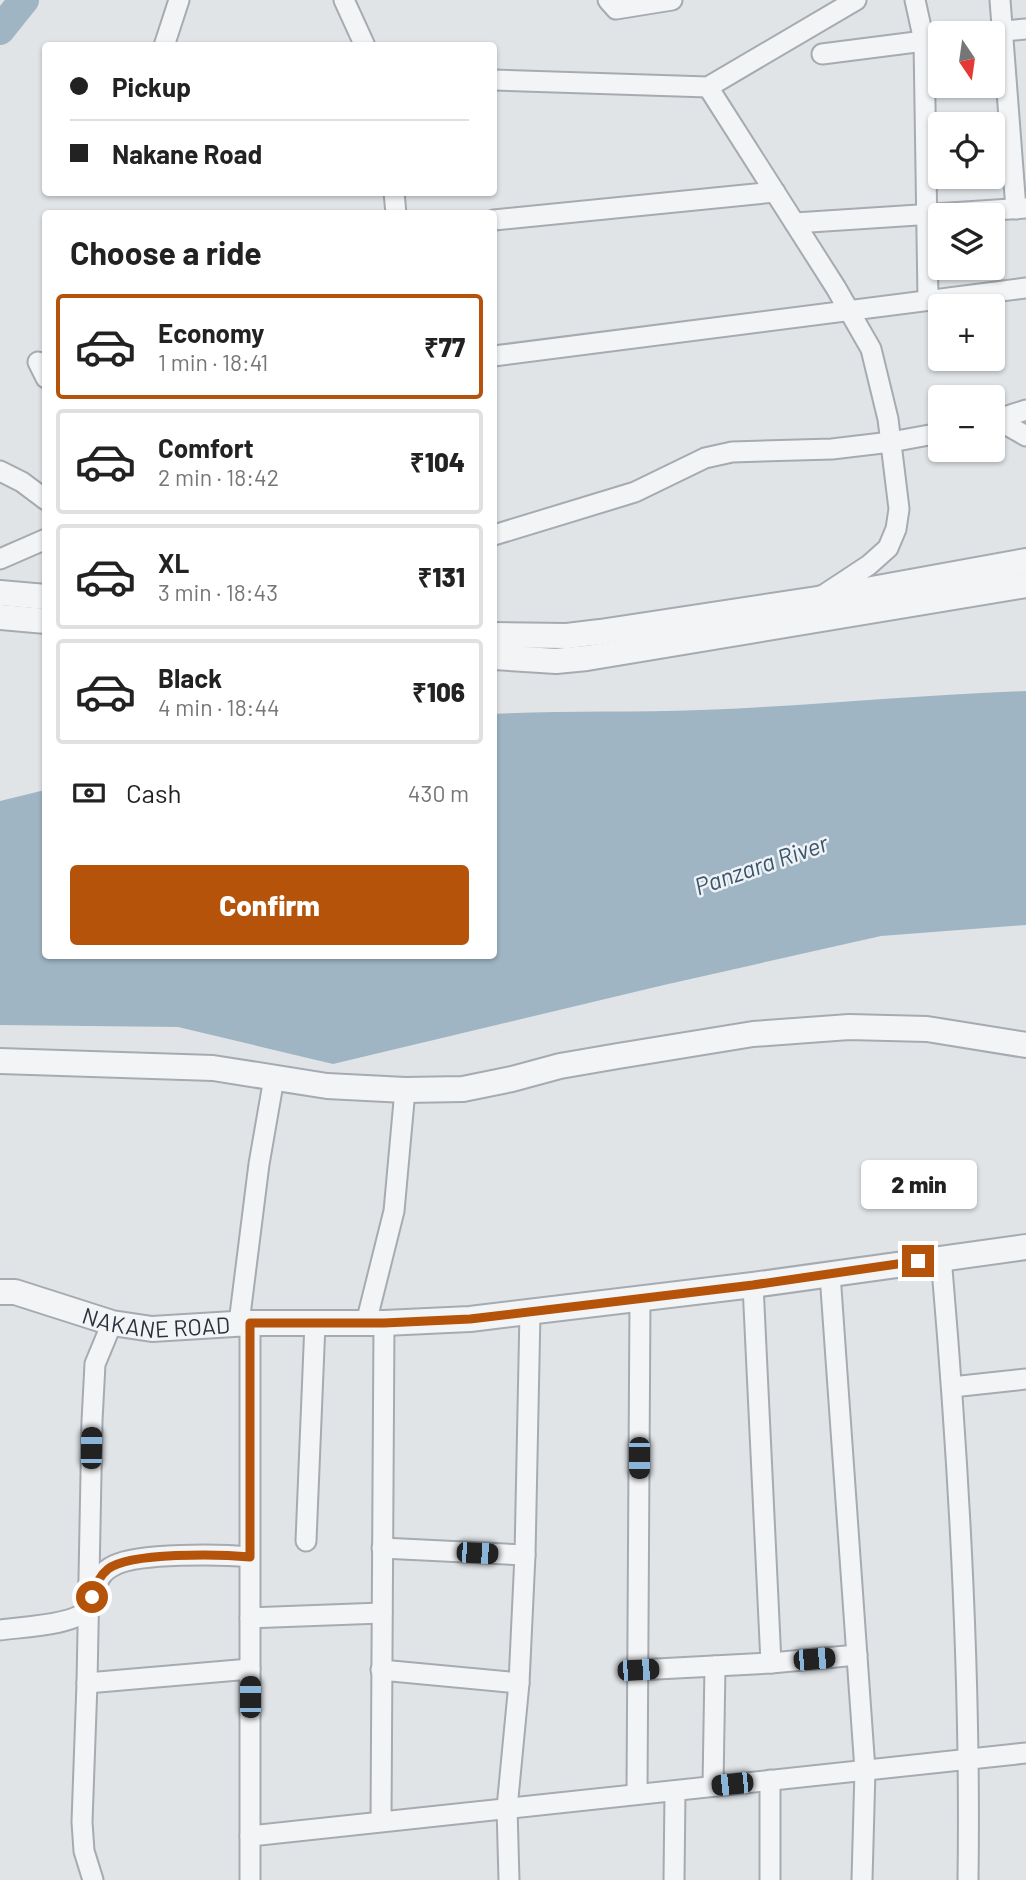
<!DOCTYPE html>
<meta charset="utf-8">
<style>
body{margin:0;font-family:Barlow,sans-serif;background:#f2f2f2;color:#222;height:100vh;display:flex;flex-direction:column;font-size:26px;white-space:nowrap}
*{box-sizing:border-box;margin:0}
p{font-size:23px;color:#767676}
.icon{flex:none;width:38px;height:38px;fill:none;stroke:currentColor;stroke-width:2;stroke-linecap:round;stroke-linejoin:round}
.map{position:relative;flex:1;overflow:hidden}
.side{position:absolute;left:42px;top:210px;width:455px;height:749px;display:flex;flex-direction:column;background:#fff;border-radius:7px;box-shadow:0 2px 5px #0004}
.side>*{flex:none}
.hud{position:absolute;left:42px;top:42px;width:455px;height:154px;border-radius:7px;box-shadow:0 2px 5px #0004;display:grid;align-content:center;height:154px;padding:0 28px;background:#fff}
.needle{width:46px;rotate:167deg}
.controls{position:absolute;left:928px;top:21px;display:grid;gap:14px}
.controls a{display:grid;place-items:center;width:77px;height:77px;border-radius:7px;background:#fff;box-shadow:0 2px 5px #0004;font-size:35px}
.end{position:absolute;width:32px;height:32px;margin:-16px;border:9px solid #b45309;background:#fff;box-shadow:0 0 0 4px #fff}
.from{border-radius:50%}
.bubble{position:absolute;height:49px;border-radius:7px;background:#fff;box-shadow:0 2px 5px #0004;font-size:23px;font-weight:800;line-height:49px;text-align:center}
.car{position:absolute;width:21px;height:42px;margin:-21px -10px;border-radius:9px;box-shadow:0 0 5px 2px #0007;background:linear-gradient(#222 24%,#8ab4d8 0 40%,#222 0 76%,#8ab4d8 0 86%,#222 0)}
.hud b{display:flex;align-items:center;gap:24px;height:66px;font-size:26px}
.hud b+b{border-top:2px solid #e0e0e0}
.hud i{width:18px;height:18px;background:#222}
ul{padding:0;list-style:none}
li{display:flex;align-items:center;gap:21px;height:105px;margin:0 14px 10px;padding:0 14px;border:4px solid #e0e0e0;border-radius:7px}
li div{flex:1}
li b{display:block;font-size:26px}
li em{font-style:normal;font-weight:800}
li.active{border-color:#b45309}
li>.icon{width:63px;height:63px;stroke-width:1.5}
h2{padding:0 28px;font-size:32px;line-height:84px}
.pay{display:flex;align-items:center;gap:18px;height:77px;padding:0 28px;font-size:26px}
.pay p{margin-inline-start:auto}
.primary-button{display:flex;gap:14px;margin-top:auto;padding:14px 28px}
.primary-button a{flex:1;height:80px;border-radius:7px;background:#b45309;color:#fff;font-size:28px;font-weight:800;line-height:80px;text-align:center}
.map>svg:first-child{display:block}
.water{fill:#9fb5c4}
.lines{fill:none;stroke-linecap:round;stroke-linejoin:round}
.river{stroke:#9fb5c4;stroke-width:30}
.minor-casing{stroke:#a6abb1;stroke-width:23}
.tertiary-casing{stroke:#a6abb1;stroke-width:28}
.minor{stroke:#f2f4f6;stroke-width:19}
.tertiary{stroke:#f2f4f6;stroke-width:24}
.route{stroke:#b45309;stroke-width:9}
.labels{text-anchor:middle;dominant-baseline:central;stroke-width:5;stroke-linejoin:round;paint-order:stroke}
.street-label{font-size:23px;fill:#2a333d;stroke:#eff2f5}
.water-label{font-size:24px;font-style:italic;fill:#39556d;stroke:#eff2f5}
</style>
<div class="map">
<svg width="1026" height="1880" viewBox="0 0 1026 1880">
<rect width="100%" height="100%" fill="#e0e4e7"/>
<path class="water" d="M1026,691V925L881,936L664,985L333,1064L178,1027L0,1025V801L45,790L46,956H494V714C563,710 632,713 701,710C810,706 918,695 1026,691Z"/>
<g class="lines">
<polyline class="river" points="0,30 24,0"/>
<g class="minor-casing">
<g id="minor">
<polyline points="344,0 365,46"/>
<polyline points="608,0 616,9 672,0"/>
<polyline points="915,0 924,41 928,299"/>
<polyline points="1000,0 1016,209"/>
<polyline points="1003,31 1026,29"/>
<polyline points="164,46 179,0"/>
<polyline points="822,54 924,41"/>
<polyline points="494,80 708,87 856,0"/>
<polyline points="708,87 836,288 871,349 888,419 899,509 896,529 888,548 869,565 822,596"/>
<polyline points="394,192 396,214"/>
<polyline points="494,220 775,192"/>
<polyline points="795,223 1026,208"/>
<polyline points="494,356 1026,288"/>
<polyline points="38,362 46,378"/>
<polyline points="998,420 1026,436"/>
<polyline points="992,421 1026,410"/>
<polyline points="0,471 22,482 46,500"/>
<polyline points="494,535 635,492 705,458 732,452 832,449 891,442 940,433"/>
<polyline points="0,559 46,539"/>
<path d="M941,1257C959,1464 971,1673 968,1880"/>
<polyline points="830,1274 865,1770 862,1880"/>
<polyline points="753,1285 771,1663"/>
<polyline points="239,1323 259,1164 274,1078"/>
<polyline points="366,1323 394,1211 405,1090"/>
<polyline points="952,1387 1026,1379"/>
<polyline points="306,1541 315,1323"/>
<polyline points="382,1548 525,1555"/>
<polyline points="250,1618 382,1613"/>
<path d="M0,1630C20,1627 77,1625 87,1609C98,1592 93,1575 115,1565C139,1553 221,1554 249,1557"/>
<polyline points="381,1670 519,1683"/>
<polyline points="638,1670 771,1663 857,1655"/>
<polyline points="87,1683 250,1669"/>
<polyline points="770,1780 770,1880"/>
<polyline points="713,1786 715,1666"/>
<polyline points="637,1794 640,1299"/>
<polyline points="381,1821 384,1323"/>
<polyline points="250,1836 1026,1753"/>
<polyline points="93,1880 84,1851 82,1822 87,1683 92,1421 95,1364 112,1323"/>
<polyline points="250,1880 250,1323"/>
<polyline points="509,1880 507,1808 519,1683 525,1555 530,1312"/>
<polyline points="674,1880 675,1791"/>
</g>
</g>
<g class="tertiary-casing">
<g id="tertiary">
<polyline points="0,593 46,597"/>
<polyline points="0,617 46,621"/>
<polyline points="494,635 567,636 600,632 817,599 1026,561"/>
<polyline points="494,657 556,661 587,658 1026,585"/>
<polyline points="0,1061 213,1068 327,1086 405,1090 463,1089 512,1079 560,1066 618,1056 753,1034 849,1027 927,1029 1026,1045"/>
<path id="s1" d="M0,1292H15L112,1323L152,1329L250,1323H384L470,1319L753,1285L1026,1247"/>
</g>
</g>
<use href="#minor" class="minor"/>
<use href="#tertiary" class="tertiary"/>
</g>
<g class="lines">
<path class="route" d="M92,1597C95,1586 99,1576 108,1569C130,1552 220,1554 250,1557V1323H384L470,1319L753,1285L918,1261"/>
</g>
<g class="labels">
<g class="street-label">
<text stroke="none"><textPath href="#s1" startOffset="161">NAKANE ROAD</textPath></text>
</g>
<g class="water-label">
<text transform="translate(761 864) rotate(-19)">Panzara River</text>
</g>
</g>
</svg>
<div class="controls">
<a><svg class="needle" viewBox="-14 -14 28 28"><path d="M0-13l5 13h-10z" fill="#e53935"/><path d="M0 13l5-13h-10z" fill="#767676"/></svg></a>
<a><svg class="icon" aria-label="locate" viewBox="0 0 24 24"><circle cx="12" cy="12" r="6"/><path d="M12 2v4M12 18v4M2 12h4M18 12h4"/></svg></a>
<a><svg class="icon" aria-label="layers" viewBox="0 0 24 24"><path d="M12 4l9 5-9 5-9-5zM3 14l9 5 9-5"/></svg></a>
<a>+</a>
<a>−</a>
</div>
<i class="end from" style="left:92px;top:1597px"></i>
<i class="end" style="left:918px;top:1261px"></i>
<div class="bubble" style="left:861px;top:1160px;width:116px">2 min</div>
<i class="car" style="left:91px;top:1448px;rotate:1deg"></i>
<i class="car" style="left:639px;top:1458px;rotate:180deg"></i>
<i class="car" style="left:477px;top:1553px;rotate:93deg"></i>
<i class="car" style="left:814px;top:1659px;rotate:85deg"></i>
<i class="car" style="left:638px;top:1670px;rotate:87deg"></i>
<i class="car" style="left:250px;top:1697px;rotate:0deg"></i>
<i class="car" style="left:732px;top:1784px;rotate:264deg"></i>
<div class="hud">
<b><i class="from"></i>Pickup</b>
<b><i></i>Nakane Road</b>
</div>
<section class="side">
<h2>Choose a ride</h2>
<ul>
<li class="active"><svg class="icon" aria-label="car" viewBox="0 0 24 24"><path d="M5 17H2v-5l4-1 3-4h7l3 4 3 1v5h-3M9 17h6M6 11h13"/><circle cx="7" cy="17" r="2"/><circle cx="17" cy="17" r="2"/></svg><div><b>Economy</b><p>1 min · 18:41</p></div><em>₹77</em></li>
<li><svg class="icon" aria-label="car" viewBox="0 0 24 24"><path d="M5 17H2v-5l4-1 3-4h7l3 4 3 1v5h-3M9 17h6M6 11h13"/><circle cx="7" cy="17" r="2"/><circle cx="17" cy="17" r="2"/></svg><div><b>Comfort</b><p>2 min · 18:42</p></div><em>₹104</em></li>
<li><svg class="icon" aria-label="car" viewBox="0 0 24 24"><path d="M5 17H2v-5l4-1 3-4h7l3 4 3 1v5h-3M9 17h6M6 11h13"/><circle cx="7" cy="17" r="2"/><circle cx="17" cy="17" r="2"/></svg><div><b>XL</b><p>3 min · 18:43</p></div><em>₹131</em></li>
<li><svg class="icon" aria-label="car" viewBox="0 0 24 24"><path d="M5 17H2v-5l4-1 3-4h7l3 4 3 1v5h-3M9 17h6M6 11h13"/><circle cx="7" cy="17" r="2"/><circle cx="17" cy="17" r="2"/></svg><div><b>Black</b><p>4 min · 18:44</p></div><em>₹106</em></li>
</ul>
<div class="pay"><svg class="icon" aria-label="cash" viewBox="0 0 24 24"><path d="M3 7h18v10H3z"/><circle cx="12" cy="12" r="2"/></svg>Cash<p>430 m</p></div>
<div class="primary-button"><a>Confirm</a></div>
</section>
</div>
